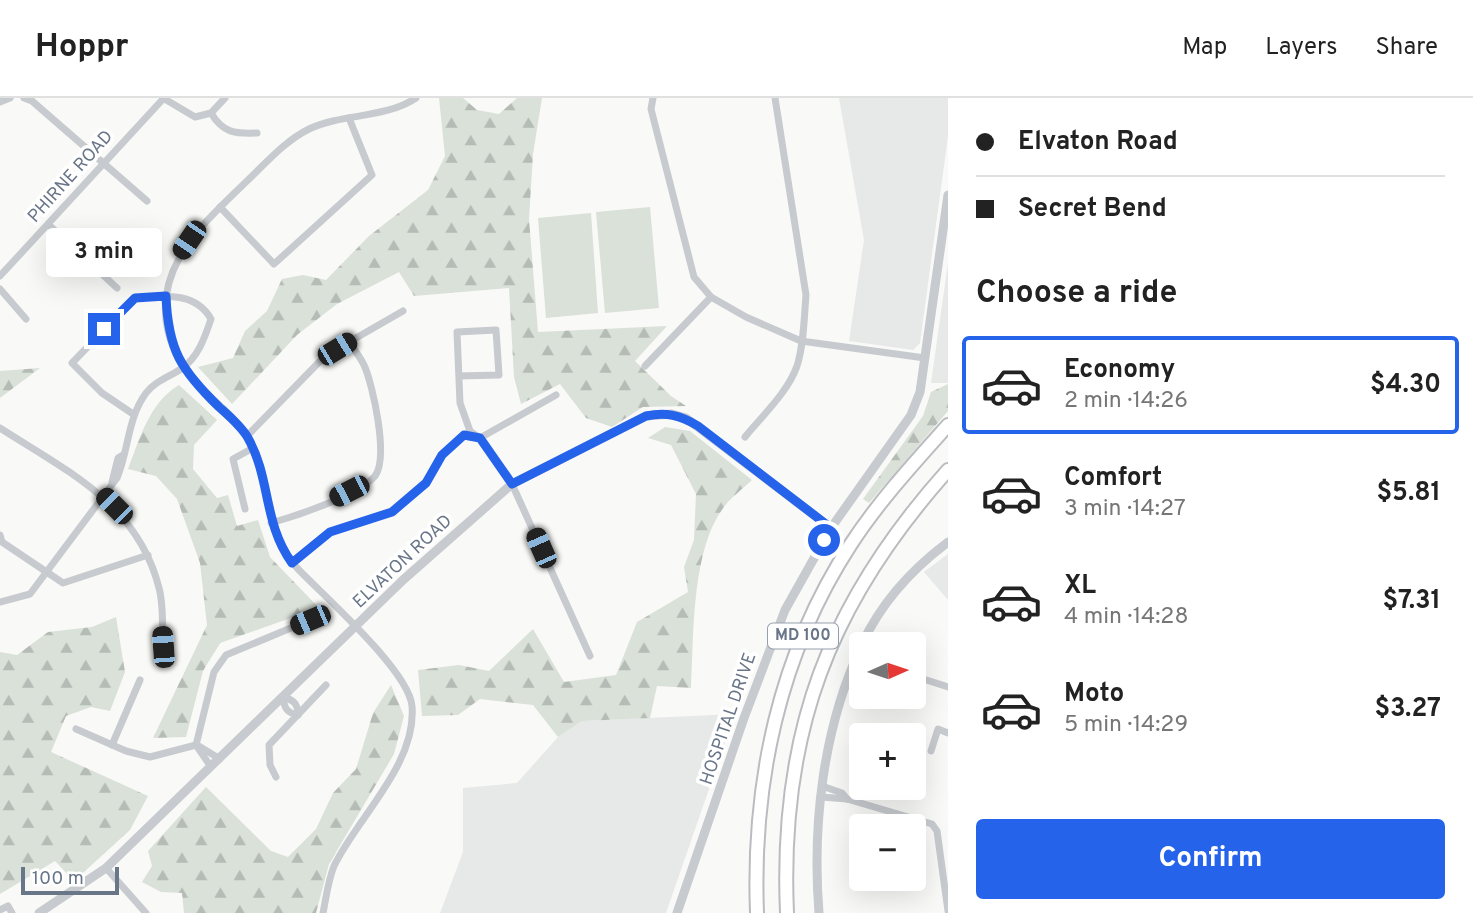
<!DOCTYPE html>
<meta charset="utf-8">
<style>
body{margin:0;font-family:Overpass,sans-serif;background:#f2f2f2;color:#222;height:100vh;display:flex;flex-direction:column;font-size:26px;white-space:nowrap}
*{box-sizing:border-box;margin:0}
p{font-size:23px;color:#767676}
.icon{flex:none;width:38px;height:38px;fill:none;stroke:currentColor;stroke-width:2;stroke-linecap:round;stroke-linejoin:round}
.map{position:relative;flex:1;overflow:hidden}
.drawer{display:flex;flex-direction:column;background:#fff;width:525px}
.drawer>*{flex:none}
.top-card{display:grid;align-content:center;height:154px;padding:0 28px;background:#fff}
.needle{width:46px;rotate:87deg}
.fabs{position:absolute;left:849px;top:534px;display:grid;gap:14px}
.fabs a{display:grid;place-items:center;width:77px;height:77px;border-radius:7px;background:#fff;box-shadow:0 7px 28px #0002;font-size:35px}
.scale{position:absolute;left:21px;bottom:18px;width:98px;box-sizing:border-box;padding-left:7px;border:4px solid #697688;border-top:0;font-size:19px;line-height:24px;white-space:nowrap;color:#697688;-webkit-text-stroke:5px #fff;paint-order:stroke}
.end{position:absolute;width:32px;height:32px;margin:-16px;border:9px solid #2563eb;background:#fff;box-shadow:0 0 0 4px #fff}
.from{border-radius:50%}
.bubble{position:absolute;height:49px;border-radius:7px;background:#fff;box-shadow:0 7px 28px #0002;font-size:23px;font-weight:700;line-height:49px;text-align:center}
.car{position:absolute;width:21px;height:42px;margin:-21px -10px;border-radius:9px;box-shadow:0 0 5px 2px #0007;background:linear-gradient(#222 24%,#8ab4d8 0 40%,#222 0 76%,#8ab4d8 0 86%,#222 0)}
.top-card b{display:flex;align-items:center;gap:24px;height:66px;font-size:26px}
.top-card b+b{border-top:2px solid #e0e0e0}
.top-card i{width:18px;height:18px;background:#222}
ul{padding:0;list-style:none}
li{display:flex;align-items:center;gap:21px;height:98px;margin:0 14px 10px;padding:0 14px;border:4px solid transparent;border-radius:7px}
li div{flex:1}
li b{display:block;font-size:26px}
li em{font-style:normal;font-weight:700}
li.current{border-color:#2563eb}
li>.icon{width:63px;height:63px;stroke-width:1.5}
h2{padding:0 28px;font-size:32px;line-height:84px}
.primary-button{display:flex;gap:14px;margin-top:auto;padding:14px 28px}
.primary-button a{flex:1;height:80px;border-radius:7px;background:#2563eb;color:#fff;font-size:28px;font-weight:700;line-height:80px;text-align:center}
header{display:flex;align-items:center;gap:42px;box-sizing:border-box;height:98px;padding:0 35px;background:#fff;border-bottom:2px solid #e0e0e0}
header strong{font-size:33px}
nav{display:flex;gap:38px;margin-inline-start:auto;font-size:24px}
main{display:flex;flex:1;min-height:0}
.map>svg:first-child{display:block}
.built{fill:#e7e8e8}
.forest{fill:url(#forest-firs)}
.pitch{fill:#dae1d8}
.lines{fill:none;stroke-linecap:round;stroke-linejoin:round}
.motorway-casing{stroke:#babcc0;stroke-width:16}
.minor{stroke:#c7cace;stroke-width:7}
.tertiary{stroke:#c7cace;stroke-width:9}
.motorway{stroke:#fff;stroke-width:12}
.route{stroke:#2563eb;stroke-width:9}
.labels{text-anchor:middle;dominant-baseline:central;stroke-width:7;stroke-linejoin:round;paint-order:stroke}
.shield{fill:#fff;stroke:#969fac;stroke-width:2}
.shield-label{font-size:16px;font-weight:bold;fill:#697688}
.street-label{font-size:18px;fill:#697688;stroke:#fff}
</style>
<header>
<strong>Hoppr</strong>
<nav><a>Map</a><a>Layers</a><a>Share</a></nav>
</header>
<main>
<div class="map">
<svg width="948" height="815" viewBox="0 0 948 815">
<defs>
<pattern id="forest-firs" width="22" height="20" patternUnits="userSpaceOnUse" patternTransform="scale(1.75)"><rect width="22" height="20" fill="#dae1d8"/><path d="M5 1l3.5 6h-7zM16 11l3.5 6h-7z" fill="#b5bbb5"/></pattern>
</defs>
<rect width="100%" height="100%" fill="#f9f9f7"/>
<g class="built">
<polygon points="839,0 948,0 948,38 920,245 913,252 849,243 864,142"/>
<polygon points="948,165 948,285 931,285 945,186"/>
<polygon points="948,456 948,502 924,474"/>
<polygon points="735,616 666,815 440,815 463,754 463,690 517,685 558,639 582,623"/>
</g>
<g class="forest">
<polygon points="439,0 463,0 477,12 499,16 517,0 542,0 533,56 529,121 538,234 667,228 635,263 671,298 686,308 643,309 612,329 586,320 560,286 521,306 514,279 509,190 414,198 399,174 337,206 297,237 232,306 198,269 233,260 245,233 267,213 282,181 303,177 326,182 369,138 428,92 445,58"/>
<polygon points="40,270 0,300 0,273"/>
<polygon points="948,286 948,313 869,405 863,401 923,318 931,294"/>
<path d="M179,287L217,322L194,347L193,371L217,400L228,397L237,428L258,422L270,459L319,510L220,545L203,573L186,639L153,640L207,527L200,465L177,401L156,378L128,371C140,340 149,305 179,287Z"/>
<path d="M665,329L690,333L752,382C743,391 731,399 724,409C691,452 694,538 691,590L657,588L650,620L582,623L558,639L533,607L480,601L458,617L422,618L418,572L459,567L489,573L533,531L564,584L616,577L637,524L688,494L684,469L694,442L696,396L671,347L648,340Z"/>
<polygon points="116,519 125,574 110,613 91,609 66,618 51,654 148,698 130,732 74,783 55,763 0,796 0,554 17,557 48,534 92,529"/>
<polygon points="391,587 404,618 394,656 329,766 316,815 184,815 182,795 161,794 142,784 152,768 148,753 206,689 271,753 288,759 316,731 333,695 356,671 373,615"/>
</g>
<g class="pitch">
<polygon points="650,109 659,210 605,215 596,114"/>
<polygon points="591,115 598,215 546,220 538,120"/>
</g>
<g class="lines">
<g class="motorway-casing">
<g id="motorway">
<path d="M757,815C752,685 779,556 851,446C879,403 914,365 948,327"/>
<path d="M787,815C779,635 829,505 948,372"/>
</g>
</g>
<g class="minor">
<polyline points="24,0 32,3 147,103"/>
<polyline points="163,0 195,19 211,15 225,0"/>
<polyline points="0,4 10,0"/>
<path d="M211,15C223,35 235,36 257,35"/>
<polyline points="220,109 274,166 372,77 349,20"/>
<polyline points="49,127 117,190"/>
<polyline points="0,178 164,0"/>
<polyline points="0,191 26,221"/>
<polyline points="711,199 746,219 801,243 925,260"/>
<polyline points="645,268 711,199 694,179 651,11 653,0"/>
<polyline points="459,278 499,277 496,232 457,234 460,305 470,333 480,340 512,386 590,558"/>
<path d="M0,330C67,373 138,406 159,490C164,508 162,530 163,549"/>
<polyline points="247,338 325,258 349,244"/>
<path d="M745,339C762,318 788,294 797,268C804,246 804,220 806,197L775,0"/>
<polyline points="112,384 118,360 123,357"/>
<polyline points="245,411 233,361 253,350"/>
<path d="M271,425C296,418 359,397 375,378C389,360 373,287 364,267C360,259 354,251 349,244L403,213"/>
<polyline points="0,437 2,444 63,485 148,457"/>
<polyline points="292,465 330,434 392,414 426,385 441,357 464,337 480,340 556,297"/>
<path d="M0,504L30,496L117,380C129,352 127,321 146,295C155,283 169,279 181,271C198,260 205,239 211,221C195,193 163,198 135,200L72,265L102,295L133,316"/>
<polyline points="914,578 948,589"/>
<path d="M283,599C294,602 298,606 298,617C287,615 284,610 283,599Z"/>
<polyline points="76,631 126,653 150,659 196,647"/>
<polyline points="112,647 140,582"/>
<polyline points="197,647 220,661"/>
<polyline points="931,653 938,631 948,635"/>
<polyline points="211,669 196,647 214,574 226,557 310,522"/>
<polyline points="276,679 270,667 269,647 326,587"/>
<polyline points="822,688 842,695 847,701"/>
<polyline points="821,699 847,701 932,726 937,733 948,813"/>
<polyline points="106,770 146,815"/>
<polyline points="0,812 8,808 12,815"/>
<path d="M323,815C326,800 328,783 334,768C357,720 417,666 412,608C409,573 324,498 298,471C261,433 274,380 247,338C227,306 190,290 175,254C142,179 199,129 248,82C267,64 285,43 309,31C343,15 384,21 416,0"/>
</g>
<g class="tertiary">
<path d="M862,546C881,505 912,471 948,444"/>
<polyline points="39,815 106,770 403,482 512,386 646,318 672,316 686,320 831,430"/>
<polyline points="677,815 744,620 785,512 831,430 911,317 920,294 948,97"/>
<path d="M819,815C812,727 823,630 861,549"/>
</g>
<use href="#motorway" class="motorway"/>
</g>
<g class="lines">
<path class="route" d="M104,231L135,200L166,198C168,252 181,272 219,309C229,318 241,328 248,340C271,381 263,425 292,465L330,434L392,414L426,385L442,357L464,337L480,340L512,386L646,318C666,314 680,317 698,328L831,430L824,442"/>
</g>
<g class="labels">
<rect class="shield" x="768" y="525.5" width="70" height="25" rx="5"/>
<g class="shield-label">
<text x="803" y="538">MD 100</text>
</g>
<g class="street-label">
<text transform="translate(71 79) rotate(-48)">PHIRNE ROAD</text>
<text transform="translate(403 464) rotate(-43)">ELVATON ROAD</text>
<text transform="translate(729 621) rotate(-71)">HOSPITAL DRIVE</text>
</g>
</g>
</svg>
<div class="fabs">
<a><svg class="needle" viewBox="-14 -14 28 28"><path d="M0-13l5 13h-10z" fill="#e53935"/><path d="M0 13l5-13h-10z" fill="#767676"/></svg></a>
<a>+</a>
<a>−</a>
</div>
<div class="scale">100 m</div>
<i class="end from" style="left:824px;top:442px"></i>
<i class="end" style="left:104px;top:231px"></i>
<div class="bubble" style="left:46px;top:130px;width:116px">3 min</div>
<i class="car" style="left:189px;top:142px;rotate:214deg"></i>
<i class="car" style="left:337px;top:251px;rotate:59deg"></i>
<i class="car" style="left:349px;top:393px;rotate:243deg"></i>
<i class="car" style="left:114px;top:408px;rotate:315deg"></i>
<i class="car" style="left:541px;top:450px;rotate:336deg"></i>
<i class="car" style="left:310px;top:522px;rotate:247deg"></i>
<i class="car" style="left:163px;top:549px;rotate:356deg"></i>
</div>
<section class="drawer">
<div class="top-card">
<b><i class="from"></i>Elvaton Road</b>
<b><i></i>Secret Bend</b>
</div>
<h2>Choose a ride</h2>
<ul>
<li class="current"><svg class="icon" aria-label="car" viewBox="0 0 24 24"><path d="M5 17H2v-5l4-1 3-4h7l3 4 3 1v5h-3M9 17h6M6 11h13"/><circle cx="7" cy="17" r="2"/><circle cx="17" cy="17" r="2"/></svg><div><b>Economy</b><p>2 min · 14:26</p></div><em>$4.30</em></li>
<li><svg class="icon" aria-label="car" viewBox="0 0 24 24"><path d="M5 17H2v-5l4-1 3-4h7l3 4 3 1v5h-3M9 17h6M6 11h13"/><circle cx="7" cy="17" r="2"/><circle cx="17" cy="17" r="2"/></svg><div><b>Comfort</b><p>3 min · 14:27</p></div><em>$5.81</em></li>
<li><svg class="icon" aria-label="car" viewBox="0 0 24 24"><path d="M5 17H2v-5l4-1 3-4h7l3 4 3 1v5h-3M9 17h6M6 11h13"/><circle cx="7" cy="17" r="2"/><circle cx="17" cy="17" r="2"/></svg><div><b>XL</b><p>4 min · 14:28</p></div><em>$7.31</em></li>
<li><svg class="icon" aria-label="car" viewBox="0 0 24 24"><path d="M5 17H2v-5l4-1 3-4h7l3 4 3 1v5h-3M9 17h6M6 11h13"/><circle cx="7" cy="17" r="2"/><circle cx="17" cy="17" r="2"/></svg><div><b>Moto</b><p>5 min · 14:29</p></div><em>$3.27</em></li>
</ul>
<div class="primary-button"><a>Confirm</a></div>
</section>
</main>
